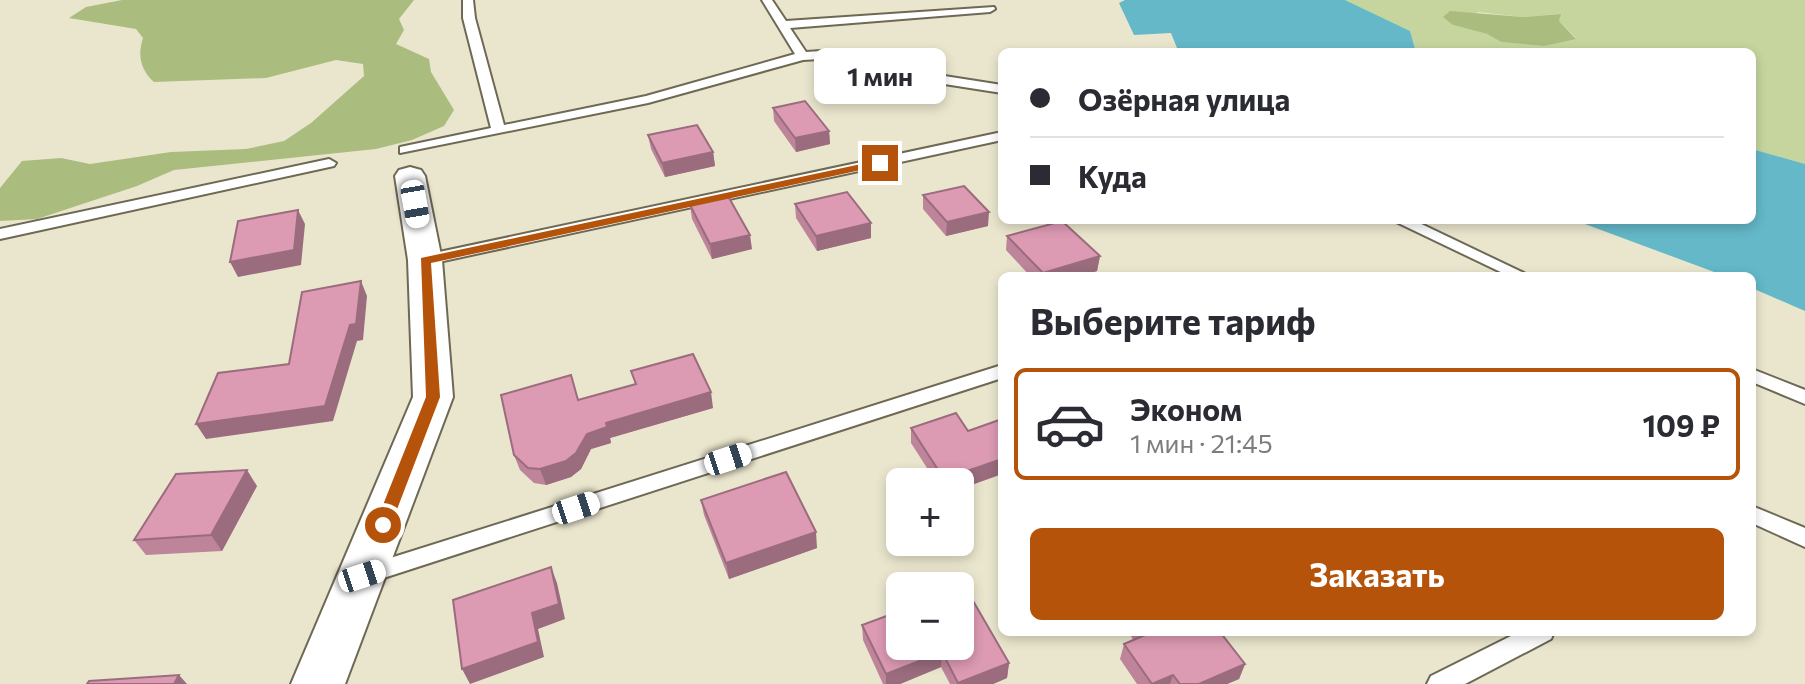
<!DOCTYPE html>
<html lang="ru">
<meta charset="utf-8">
<style>
body{margin:0;font-family:Commissioner,sans-serif;background:#f2f2f3;color:#2b2b33;height:100vh;display:flex;flex-direction:column;font-size:30px;white-space:nowrap}
*{box-sizing:border-box;margin:0}
p{font-size:26px;color:#7c7c81}
.icon{flex:none;width:44px;height:44px;fill:none;stroke:currentColor;stroke-width:2;stroke-linecap:round;stroke-linejoin:round}
.map{position:relative;flex:1;overflow:hidden}
.details{position:absolute;left:998px;top:272px;width:758px;height:364px;display:flex;flex-direction:column;background:#fff;border-radius:12px;box-shadow:0 4px 12px #0003}
.details>*{flex:none}
.top-card{position:absolute;left:998px;top:48px;width:758px;height:176px;border-radius:12px;box-shadow:0 4px 12px #0003;display:grid;align-content:center;height:176px;padding:0 32px;background:#fff}
.controls{position:absolute;left:886px;top:468px;display:grid;gap:16px}
.controls a{display:grid;place-items:center;width:88px;height:88px;border-radius:12px;background:#fff;box-shadow:0 4px 12px #0003;font-size:40px}
.end{position:absolute;width:36px;height:36px;margin:-18px;border:10px solid #b45309;background:#fff;box-shadow:0 0 0 4px #fff}
.from{border-radius:50%}
.bubble{position:absolute;height:56px;border-radius:12px;background:#fff;box-shadow:0 4px 12px #0003;font-size:26px;font-weight:700;line-height:56px;text-align:center}
.car{position:absolute;width:24px;height:48px;margin:-24px -12px;border-radius:10px;box-shadow:0 0 6px 2px #0007;background:linear-gradient(#fff 24%,#345 0 40%,#fff 0 76%,#345 0 86%,#fff 0)}
.top-card b{display:flex;align-items:center;gap:28px;height:76px;font-size:30px}
.top-card b+b{border-top:2px solid #e1e1e2}
.top-card i{width:20px;height:20px;background:#2b2b33}
ul{padding:0;list-style:none}
li{display:flex;align-items:center;gap:24px;height:112px;margin:0 16px 12px;padding:0 16px;border:4px solid transparent;border-radius:12px}
li div{flex:1}
li b{display:block;font-size:30px}
li em{font-style:normal;font-weight:700}
li.on{border-color:#b45309}
li>.icon{width:72px;height:72px;stroke-width:1.5}
h2{padding:0 32px;font-size:36px;line-height:96px}
.button{display:flex;gap:16px;margin-top:auto;padding:16px 32px}
.button a{flex:1;height:92px;border-radius:12px;background:#b45309;color:#fff;font-size:32px;font-weight:700;line-height:92px;text-align:center}
.map>svg:first-child{display:block}
.green{fill:#c5d59d;fill-rule:evenodd}
.forest{fill:#abbc7f}
.water{fill:#64b8c8}
.lines{fill:none;stroke-linecap:round;stroke-linejoin:round}
.lane-casing{stroke:#6d6955;stroke-width:4}
.street-casing{stroke:#6d6955;stroke-width:4}
.lane{fill:#fff;fill-rule:evenodd}
.street{fill:#fff;fill-rule:evenodd}
.wall{fill:#bd849a}
.shaded-wall{fill:#9a6c7d}
.building{fill:#dc9ab3;stroke:#9a6c7d;stroke-width:2}
.route{fill:#b45309}
</style>
<div class="map">
<svg width="1805" height="684" viewBox="0 0 1805 684">
<rect width="100%" height="100%" fill="#eae6ce"/>
<path class="green" d="M1345,0H1805V164L1752,149V52H1416L1410,31ZM1478,12L1523,17L1560,14L1559,21L1576,38L1544,46L1501,42L1487,34L1453,25Z"/>
<g class="forest">
<path d="M122,0H414L399,19L404,30L396,44L429,59L431,72L454,110L444,126L412,140L376,149L174,170L137,186L37,219L0,221V188L22,161L61,158L90,164L171,152L246,149L284,141L311,123L364,76L363,64L336,60L266,78L154,82C141,70 137,56 143,38L136,29L69,18L86,7Z"/>
<polygon points="1450,11 1523,17 1561,14 1559,21 1576,39 1544,46 1501,42 1487,34 1453,25 1443,17"/>
</g>
<g class="water">
<polygon points="1125,0 1345,0 1410,31 1416,52 1189,52 1177,48 1171,33 1134,35 1119,3"/>
<polygon points="1752,149 1805,164 1805,311 1752,288 1752,276 1725,276 1574,220 1752,220"/>
</g>
<g class="lines">
<g class="lane-casing">
<g id="lane">
<polygon points="463,0 473,0 475,18 504,125 646,96 795,54 762,0 772,0 786,21 994,7 995,9 990,12 790,28 806,52 837,50 938,75 1002,85 1002,93 938,83 837,58 803,60 648,103 400,153 400,147 491,128 463,18"/>
<polygon points="1002,132 1002,140 425,265 417,260 425,255"/>
<polygon points="329,159 336,163 334,166 0,239 0,229"/>
<polygon points="1392,220 1413,220 1530,276 1509,276"/>
<polygon points="1002,365 1002,378 365,584 357,582 354,575 357,568 365,566"/>
<polygon points="1752,369 1805,390 1805,404 1752,382"/>
<polygon points="1752,506 1805,528 1805,547 1752,523"/>
<polygon points="1519,632 1554,632 1551,639 1465,684 1427,684 1431,676"/>
</g>
</g>
<g class="street-casing">
<polygon id="street" points="410,167 421,170 425,176 442,260 453,397 345,684 291,684 413,397 408,260 395,176 399,170"/>
</g>
<use href="#lane" class="lane"/>
<use href="#street" class="street"/>
</g>
<g class="wall">
<polygon points="773,108 829,131 830,144 796,152 774,121"/>
<polygon points="648,135 713,152 715,166 665,177 651,149"/>
<polygon points="923,195 988,226 946,236 923,209"/>
<polygon points="795,204 871,238 817,251 796,218"/>
<polygon points="690,205 752,249 712,259 692,219"/>
<polygon points="1007,236 1100,256 1097,271 1081,276 1030,276 1006,250"/>
<polygon points="631,371 713,408 610,438 611,443 591,449 581,469 571,477 546,485 534,483 520,470 514,455 578,400 635,384"/>
<polygon points="911,428 1002,474 960,489 960,482 936,482 911,443"/>
<polygon points="257,486 222,551 146,555 134,540"/>
<polygon points="701,500 817,548 729,579 704,515"/>
<polygon points="862,625 1009,663 1007,678 993,684 950,684 941,667 900,684 883,684 863,640"/>
<polygon points="1132,632 1220,632 1245,664 1239,679 1227,684 1137,684 1120,659 1124,644 1133,640 1131,636"/>
</g>
<g class="shaded-wall">
<polygon points="829,131 830,144 796,152 795,138"/>
<polygon points="713,152 715,166 665,177 662,163"/>
<polygon points="298,210 305,224 301,265 238,277 230,262"/>
<polygon points="989,212 988,226 946,236 947,222"/>
<polygon points="871,223 871,238 817,251 816,236"/>
<polygon points="750,235 752,249 712,259 710,244"/>
<polygon points="1100,256 1097,271 1081,276 1042,276 1043,273"/>
<polygon points="361,281 367,296 363,340 357,341 333,421 206,439 196,424 350,325"/>
<polygon points="711,392 713,408 610,438 611,443 591,449 581,469 571,477 546,485 540,469 587,434 606,423"/>
<polygon points="1002,459 1002,474 960,489 960,482 944,482 944,479"/>
<polygon points="247,470 257,486 222,551 211,535"/>
<polygon points="816,532 817,548 729,579 726,563"/>
<polygon points="551,567 557,583 565,619 538,629 544,657 470,684 462,669 532,613"/>
<polygon points="942,652 941,667 900,684 886,684 886,674"/>
<polygon points="1009,663 1007,678 993,684 958,684"/>
<polygon points="1245,664 1239,679 1227,684 1199,684"/>
<polygon points="179,675 187,684 174,684"/>
<polygon points="1173,675 1170,684 1152,684"/>
</g>
<g class="building">
<polygon points="805,101 829,131 795,138 773,108"/>
<polygon points="697,125 713,152 662,163 648,135"/>
<polygon points="964,186 989,212 947,222 923,195"/>
<polygon points="847,192 871,223 816,236 795,204"/>
<polygon points="728,196 750,235 710,244 690,205"/>
<polygon points="298,210 294,250 230,262 238,221"/>
<polygon points="1062,221 1100,256 1043,273 1007,236"/>
<polygon points="361,281 356,324 350,325 325,406 196,424 218,373 289,364 302,292"/>
<polygon points="693,354 711,392 606,423 607,427 587,434 576,453 566,461 540,469 528,468 514,455 501,395 571,375 578,400 636,384 631,371"/>
<polygon points="956,413 968,431 1002,419 1002,459 944,479 911,428"/>
<polygon points="247,470 211,535 134,540 176,474"/>
<polygon points="786,472 816,532 726,563 701,500"/>
<polygon points="551,567 559,604 532,613 538,642 462,669 453,600"/>
<polygon points="965,587 1009,663 958,683 942,652 886,674 862,625 900,611 900,646 960,646 960,589"/>
<polygon points="1143,632 1220,632 1245,664 1199,684 1180,684 1173,675 1152,684 1124,644 1145,635"/>
<polygon points="179,675 174,684 87,684 89,681"/>
</g>
<polygon class="route" points="880,160 884,160 884,165 431,263 440,397 391,525 388,529 377,529 375,525 426,397 421,258"/>
</svg>
<div class="controls">
<a>+</a>
<a>−</a>
</div>
<i class="end from" style="left:383px;top:525px"></i>
<i class="end" style="left:880px;top:163px"></i>
<div class="bubble" style="left:814px;top:48px;width:132px">1 мин</div>
<i class="car" style="left:415px;top:204px;rotate:170deg"></i>
<i class="car" style="left:728px;top:459px;rotate:72deg"></i>
<i class="car" style="left:576px;top:508px;rotate:72deg"></i>
<i class="car" style="left:362px;top:576px;rotate:72deg"></i>
<div class="top-card">
<b><i class="from"></i>Озёрная улица</b>
<b><i></i>Куда</b>
</div>
<section class="details">
<h2>Выберите тариф</h2>
<ul>
<li class="on"><svg class="icon" aria-label="car" viewBox="0 0 24 24"><path d="M5 17H2v-5l4-1 3-4h7l3 4 3 1v5h-3M9 17h6M6 11h13"/><circle cx="7" cy="17" r="2"/><circle cx="17" cy="17" r="2"/></svg><div><b>Эконом</b><p>1 мин · 21:45</p></div><em>109 ₽</em></li>
</ul>
<div class="button"><a>Заказать</a></div>
</section>
</div>
